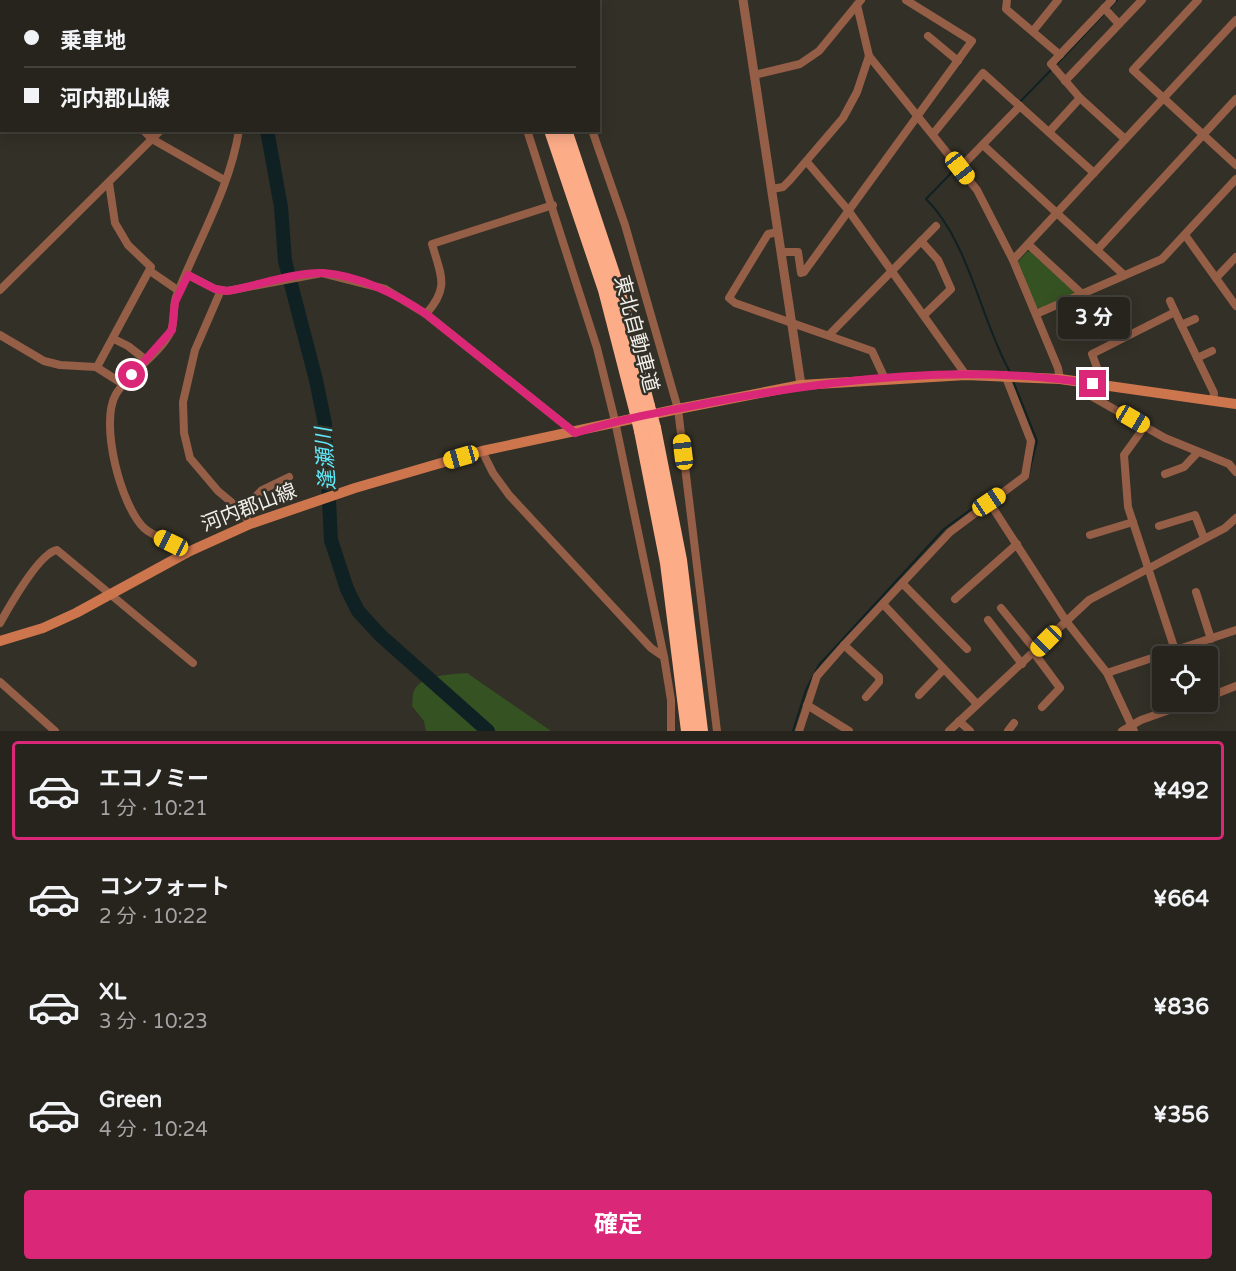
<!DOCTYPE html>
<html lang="ja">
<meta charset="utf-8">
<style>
body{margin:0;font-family:"Varela Round","Noto Sans JP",sans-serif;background:#2e2c26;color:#f1f3f6;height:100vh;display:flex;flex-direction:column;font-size:22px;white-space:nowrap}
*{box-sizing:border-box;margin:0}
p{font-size:20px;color:#a4a4a4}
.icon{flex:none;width:33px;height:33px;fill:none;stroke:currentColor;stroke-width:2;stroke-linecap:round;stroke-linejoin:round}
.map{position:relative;height:731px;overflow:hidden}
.details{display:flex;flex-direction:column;background:#26241d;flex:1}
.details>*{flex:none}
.top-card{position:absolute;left:0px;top:0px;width:600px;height:132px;box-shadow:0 3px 15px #0003,0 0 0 2px #42413b;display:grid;align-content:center;height:132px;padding:0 24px;background:#26241d}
.tools{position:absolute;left:1152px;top:646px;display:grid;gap:12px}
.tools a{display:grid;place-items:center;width:66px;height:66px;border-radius:6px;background:#26241d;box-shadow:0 3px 15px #0003,0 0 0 2px #42413b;font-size:30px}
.end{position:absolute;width:27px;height:27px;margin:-14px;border:8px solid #db2777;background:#fff;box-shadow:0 0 0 3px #fff}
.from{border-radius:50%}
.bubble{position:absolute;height:42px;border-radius:6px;background:#26241d;box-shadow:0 3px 15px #0003,0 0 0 2px #42413b;font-size:20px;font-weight:700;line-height:42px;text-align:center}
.car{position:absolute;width:18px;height:36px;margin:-18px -9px;border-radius:8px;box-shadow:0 0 4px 2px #0007;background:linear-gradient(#f5c518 24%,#345 0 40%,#f5c518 0 76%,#345 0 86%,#f5c518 0)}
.top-card b{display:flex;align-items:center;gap:21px;height:57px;font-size:22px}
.top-card b+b{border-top:2px solid #42413b}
.top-card i{width:15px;height:15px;background:#f1f3f6}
ul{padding:10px 0 0;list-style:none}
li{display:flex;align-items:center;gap:18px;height:99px;margin:0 12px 9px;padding:0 12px;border:3px solid transparent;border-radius:6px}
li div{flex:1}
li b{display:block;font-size:22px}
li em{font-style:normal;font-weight:700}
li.selected{border-color:#db2777}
li>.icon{width:54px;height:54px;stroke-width:1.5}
.action{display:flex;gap:12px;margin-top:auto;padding:12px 24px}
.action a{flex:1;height:69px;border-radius:6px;background:#db2777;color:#fff;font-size:24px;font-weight:700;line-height:69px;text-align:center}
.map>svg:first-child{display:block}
.green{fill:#355222}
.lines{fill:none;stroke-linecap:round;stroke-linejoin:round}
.stream{stroke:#0f2123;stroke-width:2}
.river{stroke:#0f2123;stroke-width:14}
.minor{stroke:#955e46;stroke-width:8}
.tertiary{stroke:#955e46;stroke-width:9}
.secondary{stroke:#cd764e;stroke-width:10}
.motorway{stroke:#fdac88;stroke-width:14}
.motorway-bridge{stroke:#fdac88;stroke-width:14}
.route{stroke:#db2777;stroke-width:8}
.labels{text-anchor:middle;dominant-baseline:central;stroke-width:5;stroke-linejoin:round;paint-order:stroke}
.street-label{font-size:20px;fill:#f1efe9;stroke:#333027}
.water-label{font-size:21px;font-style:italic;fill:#5ee7f7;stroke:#333027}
</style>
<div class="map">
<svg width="1236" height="731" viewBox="0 0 1236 731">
<rect width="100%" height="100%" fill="#333027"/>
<g class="green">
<polygon points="1032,251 1074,289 1074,294 1041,309 1036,307 1017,263 1027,252"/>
<path d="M467,673L551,731H426L424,721L412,706C413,701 412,695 414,691C420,675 452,674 467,673Z"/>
</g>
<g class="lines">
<g class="stream">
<polyline points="1056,65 1117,0"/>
<polyline points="1008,114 1052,69"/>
<path d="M956,168L926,199C969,241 981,321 1010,372"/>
<polyline points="1013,381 1037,441 1029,472"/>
<polyline points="793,731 806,690 819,665 944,529 980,503"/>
</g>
<g class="river">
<polyline points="380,2 383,0"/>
<polyline points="267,130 281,207 285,261 316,380 325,424 331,540 347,589 358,611 380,635 488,731"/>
</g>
<g class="minor">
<polyline points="13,0 15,2"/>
<polyline points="264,0 267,2"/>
<polyline points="477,0 478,2"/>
<polyline points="539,0 540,2"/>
<polyline points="1007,0 1006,9 1060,55"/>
<polyline points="1112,0 1051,64 1080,98 1125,139"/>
<polyline points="1198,0 1133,70 1236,165"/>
<polyline points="1104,8 1119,24"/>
<polyline points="1033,31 1058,0"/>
<polyline points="928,36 958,61"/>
<polyline points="869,56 977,190 1013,260 1058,368 1060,379"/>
<polyline points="754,75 800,64 819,51 861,0"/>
<polyline points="1065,81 1142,0"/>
<polyline points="143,130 152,139 224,180"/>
<polyline points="527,130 597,348 615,421 664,657 671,700 671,731"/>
<polyline points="592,130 625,225 678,409 717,731"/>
<polyline points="1049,132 1080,98"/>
<polyline points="933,134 983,73 1094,173"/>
<polyline points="983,145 1124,275"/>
<polyline points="807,162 848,210 966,375"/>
<polyline points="960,168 1020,106"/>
<polyline points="772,189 783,187 790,180 843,118 857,92 869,56 857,5"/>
<polyline points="778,232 768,234 729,298 735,303 872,351 885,379"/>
<polyline points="1185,235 1236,306"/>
<polyline points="921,241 938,260 951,289 924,315"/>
<polyline points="1029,245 1082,294"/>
<polyline points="1097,250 1236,99"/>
<polyline points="782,252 798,252 801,273 804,272 972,41 906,0"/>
<polyline points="1013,260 1236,20"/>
<polyline points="150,271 179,291"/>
<polyline points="188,275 215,289 227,291 322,273 385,289 426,314 575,433"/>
<polyline points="1216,278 1236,257"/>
<polyline points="0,290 161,130"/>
<polyline points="221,290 195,350 183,402 184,433 190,458 218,491 242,511 250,524"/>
<polyline points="1170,301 1175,312"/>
<path d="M426,314C450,287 441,276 432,244L553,205"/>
<polyline points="1036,314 1162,259 1236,179"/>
<polyline points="1181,325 1195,319"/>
<polyline points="0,335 44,361 60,365 96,367 123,384"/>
<polyline points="829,335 936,226"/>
<polyline points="114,339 128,346 146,360"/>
<polyline points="1197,358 1212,351"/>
<polyline points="97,367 151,267 128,245 115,223 109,183"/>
<polyline points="1093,384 1091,396 1165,438 1229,464 1236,472"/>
<polyline points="1099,385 1100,376 1092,354 1175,312 1214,393 1213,401"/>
<polyline points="1145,426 1124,455 1128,507 1175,650"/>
<polyline points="482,451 493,473 509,495 651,648 664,657"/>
<polyline points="1165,474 1184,467 1198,452"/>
<polyline points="989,502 1066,621 1107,673 1134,731"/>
<polyline points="242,511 262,490 289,477"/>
<polyline points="1159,526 1195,515 1204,538"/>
<polyline points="1090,535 1133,522"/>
<path d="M188,552C175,541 156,539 144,528C121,506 99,423 116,394C130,371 157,357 170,333C176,322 172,308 176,297C197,242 230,189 239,130"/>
<polyline points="902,583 967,649"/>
<polyline points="1196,592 1211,639"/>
<polyline points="955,599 1017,544"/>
<polyline points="883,604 977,704"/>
<polyline points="1001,608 1036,651"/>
<polyline points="988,620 1022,664"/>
<path d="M0,623C9,607 39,553 57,550L193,663"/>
<polyline points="844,645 879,677 879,682 866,697"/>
<polyline points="1034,653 1060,688 1042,707"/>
<polyline points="1107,673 1236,630"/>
<polyline points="0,682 55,731"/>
<polyline points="919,695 944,669"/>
<polyline points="1208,697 1236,686"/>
<polyline points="807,705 849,731"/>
<polyline points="959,721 970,731"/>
<polyline points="799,731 817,676 845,644 950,532 1025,476 1031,441 1005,375"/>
<polyline points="949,731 1089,600 1225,528 1236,518"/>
<polyline points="1008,731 1014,723"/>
<polyline points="1122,731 1141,720 1192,702"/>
</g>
<polyline class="tertiary" points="743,0 801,385"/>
<polyline class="secondary" points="0,641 43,628 76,613 188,552 250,524 355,488 482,451 678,409 801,385 966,375 1060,379 1236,404"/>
<g class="motorway">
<polyline points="498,0 498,2"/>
<polyline points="512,0 513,2"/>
<polyline points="551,130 605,290 636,410"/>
<polyline points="565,130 617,286 648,406"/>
<polyline points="654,428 680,560 701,731"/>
<polyline points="641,431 667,563 688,731"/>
</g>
<g class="motorway-bridge">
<polyline points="648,406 654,428"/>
<polyline points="636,410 641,431"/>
</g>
</g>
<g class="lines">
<path class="route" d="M132,375L172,330L175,302L188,275L215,289L227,291C256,286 295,272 323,273C358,275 398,295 426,314L575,433C620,419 666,411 713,402C836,379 968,363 1093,384"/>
</g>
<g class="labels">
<g class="street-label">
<text transform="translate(636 334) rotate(75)">東北自動車道</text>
<text transform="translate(249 508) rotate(-21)">河内郡山線</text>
</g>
<g class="water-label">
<text transform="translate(326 459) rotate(-94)">逢瀬川</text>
</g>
</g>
</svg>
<div class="tools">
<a><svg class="icon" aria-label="locate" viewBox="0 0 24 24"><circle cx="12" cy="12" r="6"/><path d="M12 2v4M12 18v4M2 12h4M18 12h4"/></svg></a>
</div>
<i class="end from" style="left:132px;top:375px"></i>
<i class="end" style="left:1093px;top:384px"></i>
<div class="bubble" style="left:1058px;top:297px;width:72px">3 分</div>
<i class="car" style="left:960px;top:168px;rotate:142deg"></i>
<i class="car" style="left:1133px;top:419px;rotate:120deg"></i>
<i class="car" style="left:683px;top:452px;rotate:353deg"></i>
<i class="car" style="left:461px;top:457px;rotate:254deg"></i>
<i class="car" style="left:989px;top:502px;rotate:56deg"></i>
<i class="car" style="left:171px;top:543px;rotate:296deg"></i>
<i class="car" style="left:1046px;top:641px;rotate:225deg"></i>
<div class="top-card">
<b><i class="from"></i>乗車地</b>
<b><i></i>河内郡山線</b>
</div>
</div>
<section class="details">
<ul>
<li class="selected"><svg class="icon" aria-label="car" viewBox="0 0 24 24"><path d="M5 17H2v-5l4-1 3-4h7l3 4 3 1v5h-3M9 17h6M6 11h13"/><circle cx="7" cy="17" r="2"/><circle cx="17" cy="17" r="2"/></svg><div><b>エコノミー</b><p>1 分 · 10:21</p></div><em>¥492</em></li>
<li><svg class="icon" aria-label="car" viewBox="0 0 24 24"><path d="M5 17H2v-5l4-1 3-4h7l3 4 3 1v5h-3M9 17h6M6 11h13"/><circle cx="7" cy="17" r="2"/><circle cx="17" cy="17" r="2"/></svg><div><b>コンフォート</b><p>2 分 · 10:22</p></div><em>¥664</em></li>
<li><svg class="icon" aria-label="car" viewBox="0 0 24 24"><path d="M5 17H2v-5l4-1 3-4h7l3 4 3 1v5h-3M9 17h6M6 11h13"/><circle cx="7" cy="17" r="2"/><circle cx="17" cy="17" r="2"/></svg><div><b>XL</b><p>3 分 · 10:23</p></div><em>¥836</em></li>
<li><svg class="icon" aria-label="car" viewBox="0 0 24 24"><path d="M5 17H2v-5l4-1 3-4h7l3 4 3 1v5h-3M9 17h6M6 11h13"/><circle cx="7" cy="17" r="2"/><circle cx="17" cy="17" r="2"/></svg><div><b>Green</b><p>4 分 · 10:24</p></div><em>¥356</em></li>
</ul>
<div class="action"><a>確定</a></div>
</section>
